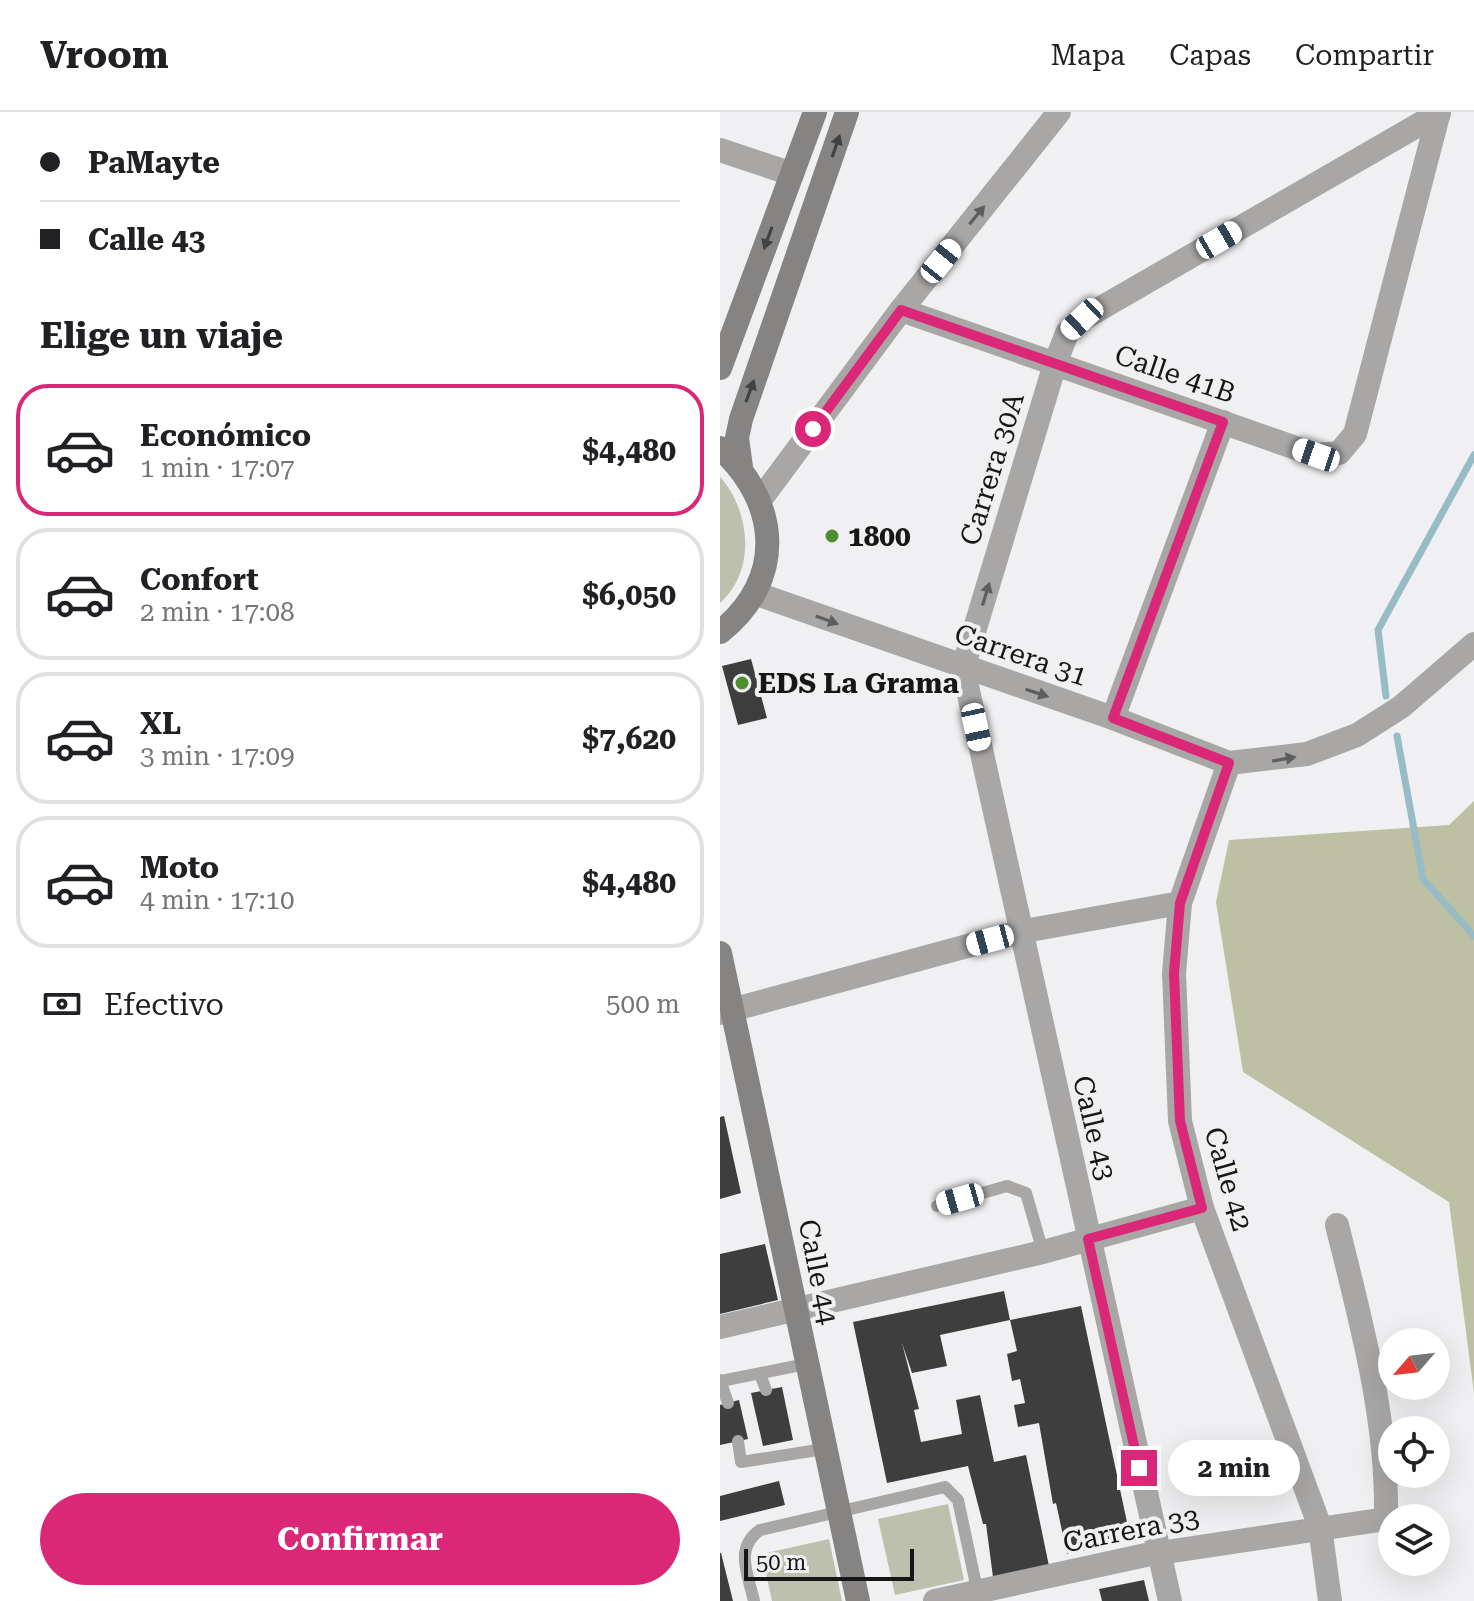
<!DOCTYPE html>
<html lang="es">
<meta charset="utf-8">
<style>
body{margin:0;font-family:"Roboto Serif",serif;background:#f2f2f2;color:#202124;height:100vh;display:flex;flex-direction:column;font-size:30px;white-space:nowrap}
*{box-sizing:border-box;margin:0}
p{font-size:26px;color:#757577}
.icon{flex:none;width:44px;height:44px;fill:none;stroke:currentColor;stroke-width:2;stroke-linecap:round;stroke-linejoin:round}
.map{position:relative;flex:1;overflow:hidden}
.side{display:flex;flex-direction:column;background:#fff;width:720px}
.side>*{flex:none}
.guide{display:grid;align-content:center;height:176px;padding:0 40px;background:#fff}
.needle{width:52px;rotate:242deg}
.buttons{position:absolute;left:658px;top:1216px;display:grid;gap:16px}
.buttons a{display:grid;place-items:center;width:72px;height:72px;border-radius:50%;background:#fff;box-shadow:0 8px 32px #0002;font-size:40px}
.scale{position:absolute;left:24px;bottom:20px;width:170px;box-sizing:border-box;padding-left:8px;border:4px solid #161616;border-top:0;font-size:22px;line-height:28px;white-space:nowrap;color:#161616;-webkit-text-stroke:6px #f0f0f2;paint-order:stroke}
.end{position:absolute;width:36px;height:36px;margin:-18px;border:10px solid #db2777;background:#fff;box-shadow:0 0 0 4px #fff}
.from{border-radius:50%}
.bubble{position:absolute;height:56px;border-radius:28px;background:#fff;box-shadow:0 8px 32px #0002;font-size:26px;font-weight:700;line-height:56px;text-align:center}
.car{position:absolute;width:24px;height:48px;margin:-24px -12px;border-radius:10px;box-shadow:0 0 6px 2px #0007;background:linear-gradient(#fff 24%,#345 0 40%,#fff 0 76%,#345 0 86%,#fff 0)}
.guide b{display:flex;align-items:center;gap:28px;height:76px;font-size:30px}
.guide b+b{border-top:2px solid #e0e0e0}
.guide i{width:20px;height:20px;background:#202124}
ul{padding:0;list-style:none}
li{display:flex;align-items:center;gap:24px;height:132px;margin:0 16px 12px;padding:0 24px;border:4px solid #e0e0e0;border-radius:32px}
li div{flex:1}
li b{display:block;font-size:30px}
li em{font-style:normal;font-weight:700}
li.current{border-color:#db2777}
li>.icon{width:72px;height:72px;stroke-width:1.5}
h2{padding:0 40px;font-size:36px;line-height:96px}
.pay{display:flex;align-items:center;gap:20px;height:88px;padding:0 40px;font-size:30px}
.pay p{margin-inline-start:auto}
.primary-button{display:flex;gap:16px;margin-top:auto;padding:16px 40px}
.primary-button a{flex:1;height:92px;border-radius:48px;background:#db2777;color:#fff;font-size:32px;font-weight:700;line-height:92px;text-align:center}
header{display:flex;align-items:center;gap:48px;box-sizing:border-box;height:112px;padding:0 40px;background:#fff;border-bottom:2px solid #e0e0e0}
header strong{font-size:38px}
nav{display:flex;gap:44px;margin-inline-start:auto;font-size:28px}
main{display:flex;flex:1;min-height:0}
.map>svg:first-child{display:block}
.green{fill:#bdc0ad}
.forest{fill:#bdc0a3}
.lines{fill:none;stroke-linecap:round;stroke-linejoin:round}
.stream{stroke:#97bcc5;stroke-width:7}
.building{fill:#3e3e3f}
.lane{stroke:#a8a7a6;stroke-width:12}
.street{stroke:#a8a7a6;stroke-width:24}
.secondary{stroke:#858483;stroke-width:24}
.oneway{fill:#424242}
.oneway2{fill:#5f5e5e}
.route{stroke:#db2777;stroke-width:10}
.poi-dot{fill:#4d8e31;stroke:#f0f0f2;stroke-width:3}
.labels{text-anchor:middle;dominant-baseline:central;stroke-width:8;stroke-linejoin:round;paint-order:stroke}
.street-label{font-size:28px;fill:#161616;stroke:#f0f0f2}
.poi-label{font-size:28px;font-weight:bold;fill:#161616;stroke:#f0f0f2;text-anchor:start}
</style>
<header>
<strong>Vroom</strong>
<nav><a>Mapa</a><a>Capas</a><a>Compartir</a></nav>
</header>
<main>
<section class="side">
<div class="guide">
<b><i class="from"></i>PaMayte</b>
<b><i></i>Calle 43</b>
</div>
<h2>Elige un viaje</h2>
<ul>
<li class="current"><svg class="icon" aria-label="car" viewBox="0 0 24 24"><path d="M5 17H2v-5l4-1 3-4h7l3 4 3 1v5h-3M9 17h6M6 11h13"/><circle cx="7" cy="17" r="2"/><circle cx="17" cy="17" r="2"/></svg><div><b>Económico</b><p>1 min · 17:07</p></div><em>$4,480</em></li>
<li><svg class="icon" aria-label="car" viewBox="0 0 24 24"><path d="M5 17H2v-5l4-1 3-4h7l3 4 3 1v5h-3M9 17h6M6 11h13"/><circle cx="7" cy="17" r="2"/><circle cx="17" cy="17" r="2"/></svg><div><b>Confort</b><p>2 min · 17:08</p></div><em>$6,050</em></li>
<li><svg class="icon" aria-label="car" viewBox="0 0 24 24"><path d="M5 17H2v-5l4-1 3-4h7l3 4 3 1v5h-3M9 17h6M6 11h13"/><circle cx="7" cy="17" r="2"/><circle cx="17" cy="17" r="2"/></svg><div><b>XL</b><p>3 min · 17:09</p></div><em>$7,620</em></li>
<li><svg class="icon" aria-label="car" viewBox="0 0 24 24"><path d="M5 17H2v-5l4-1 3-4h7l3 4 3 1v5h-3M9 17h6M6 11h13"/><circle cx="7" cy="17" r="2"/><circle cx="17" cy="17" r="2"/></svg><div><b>Moto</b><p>4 min · 17:10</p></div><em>$4,480</em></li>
</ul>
<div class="pay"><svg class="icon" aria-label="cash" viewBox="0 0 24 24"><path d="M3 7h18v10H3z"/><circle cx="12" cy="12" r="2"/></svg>Efectivo<p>500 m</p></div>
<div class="primary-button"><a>Confirmar</a></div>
</section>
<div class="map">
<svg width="754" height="1489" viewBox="0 0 754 1489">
<rect width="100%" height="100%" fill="#f0f0f2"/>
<g class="green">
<path d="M0,365C30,398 37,458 0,491Z"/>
<polygon points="228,1392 244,1468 175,1483 158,1407"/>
<polygon points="109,1427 122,1489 52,1489 42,1442"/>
</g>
<polygon class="forest" points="754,689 754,1281 729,1090 523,960 496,790 509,728 729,713"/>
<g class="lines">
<g class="stream">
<polyline points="666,584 658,518 754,343"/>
<polyline points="677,624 703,767 754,824"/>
</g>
</g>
<g class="building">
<polygon points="31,547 47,606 18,613 2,554"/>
<polygon points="4,1004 21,1081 0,1087 0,1005"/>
<polygon points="45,1132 58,1188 0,1202 0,1142"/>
<polygon points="284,1179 290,1208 220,1223 227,1254 192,1261 182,1231 199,1297 194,1298 201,1330 242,1322 236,1288 260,1283 274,1350 306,1343 329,1454 273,1465 266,1412 263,1412 248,1354 167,1371 133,1210"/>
<polygon points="361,1194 411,1429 347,1442 336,1391 333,1392 319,1311 298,1315 294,1293 305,1291 300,1267 292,1269 287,1242 297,1239 290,1208"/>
<polygon points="62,1275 73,1328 43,1334 31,1281"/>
<polygon points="19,1288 28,1327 0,1333 0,1293"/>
<polygon points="59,1369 65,1393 0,1409 0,1384"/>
<polygon points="0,1441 1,1441 13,1489 0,1489"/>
<polygon points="424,1468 429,1489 382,1489 379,1477"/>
</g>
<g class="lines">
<g class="lane">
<polyline points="217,1094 287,1074 306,1081 323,1140"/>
<polyline points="40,1262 46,1278"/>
<polyline points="0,1268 8,1291"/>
<polyline points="1,1269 86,1252"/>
<polyline points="18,1329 21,1350 104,1337"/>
<path d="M34,1489C28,1462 14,1436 40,1418L225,1375L238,1388L258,1482"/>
</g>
<g class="street">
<polyline points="0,38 72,62"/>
<polyline points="181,198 596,343 619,341 635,322 719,0"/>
<polyline points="40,388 181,198 339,0"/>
<polyline points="34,481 393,606 509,651 587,642 637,623 681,595 754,532"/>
<polyline points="393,606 503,310"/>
<polyline points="509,651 460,791 454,861 460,1009 482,1096 600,1415 610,1489"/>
<polyline points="0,901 299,820 460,791"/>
<polyline points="0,1215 323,1140 482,1096"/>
<path d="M215,1489L426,1443L666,1407C668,1307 641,1210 617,1113"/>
<polyline points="450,1489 243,556 335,252 347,221 362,207 719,1"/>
</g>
<g class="secondary">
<polyline points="0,256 95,0"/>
<path d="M0,336C59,389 67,467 0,520"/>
<polyline points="21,355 17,326 21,307 127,0"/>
<polyline points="0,841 138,1489"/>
</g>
</g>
<defs><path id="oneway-solid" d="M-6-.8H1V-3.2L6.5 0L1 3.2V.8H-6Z" transform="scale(2)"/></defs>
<g class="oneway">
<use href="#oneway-solid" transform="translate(116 34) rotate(-71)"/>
<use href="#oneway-solid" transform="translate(48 126) rotate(110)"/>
<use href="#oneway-solid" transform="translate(30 279) rotate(-70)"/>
</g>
<g class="oneway2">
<use href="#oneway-solid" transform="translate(257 103) rotate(-51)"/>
<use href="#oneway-solid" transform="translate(266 482) rotate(-73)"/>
<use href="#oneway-solid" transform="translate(107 508) rotate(20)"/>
<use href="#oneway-solid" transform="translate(317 581) rotate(18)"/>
<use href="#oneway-solid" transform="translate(564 647) rotate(-10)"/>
</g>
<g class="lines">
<polyline class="route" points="93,317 181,198 503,310 393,606 509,651 460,791 454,861 460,1009 482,1096 368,1127 419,1356"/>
</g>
<g class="poi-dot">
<circle cx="112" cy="424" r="8"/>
<circle cx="22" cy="571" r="8"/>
</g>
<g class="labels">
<g class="street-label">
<text transform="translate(455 262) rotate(19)">Calle 41B</text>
<text transform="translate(272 357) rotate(-73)">Carrera 30A</text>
<text transform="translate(301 543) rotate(19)">Carrera 31</text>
<text transform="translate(374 1016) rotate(77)">Calle 43</text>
<text transform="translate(508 1067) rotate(74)">Calle 42</text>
<text transform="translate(98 1160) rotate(79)">Calle 44</text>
<text transform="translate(411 1418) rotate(-11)">Carrera 33</text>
</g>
<g class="poi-label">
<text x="128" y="424">1800</text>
<text x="38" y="571">EDS La Grama</text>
</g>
</g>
</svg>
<div class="buttons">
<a><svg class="needle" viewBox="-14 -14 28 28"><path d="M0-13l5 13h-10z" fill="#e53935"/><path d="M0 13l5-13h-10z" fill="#757577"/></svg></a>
<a><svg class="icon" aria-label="locate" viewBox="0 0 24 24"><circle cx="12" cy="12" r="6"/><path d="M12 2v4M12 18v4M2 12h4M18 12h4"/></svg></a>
<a><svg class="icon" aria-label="layers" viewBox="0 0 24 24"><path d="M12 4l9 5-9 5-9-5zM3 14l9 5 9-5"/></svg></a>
</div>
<div class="scale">50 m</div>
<i class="end from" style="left:93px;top:317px"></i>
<i class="end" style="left:419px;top:1356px"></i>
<div class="bubble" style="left:448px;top:1328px;width:132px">2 min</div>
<i class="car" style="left:499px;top:128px;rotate:60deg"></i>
<i class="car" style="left:221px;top:149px;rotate:39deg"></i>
<i class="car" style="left:362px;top:207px;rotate:227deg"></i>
<i class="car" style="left:596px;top:343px;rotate:289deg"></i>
<i class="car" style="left:256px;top:615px;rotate:168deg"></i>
<i class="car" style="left:270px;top:828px;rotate:255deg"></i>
<i class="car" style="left:240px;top:1087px;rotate:254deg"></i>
</div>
</main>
